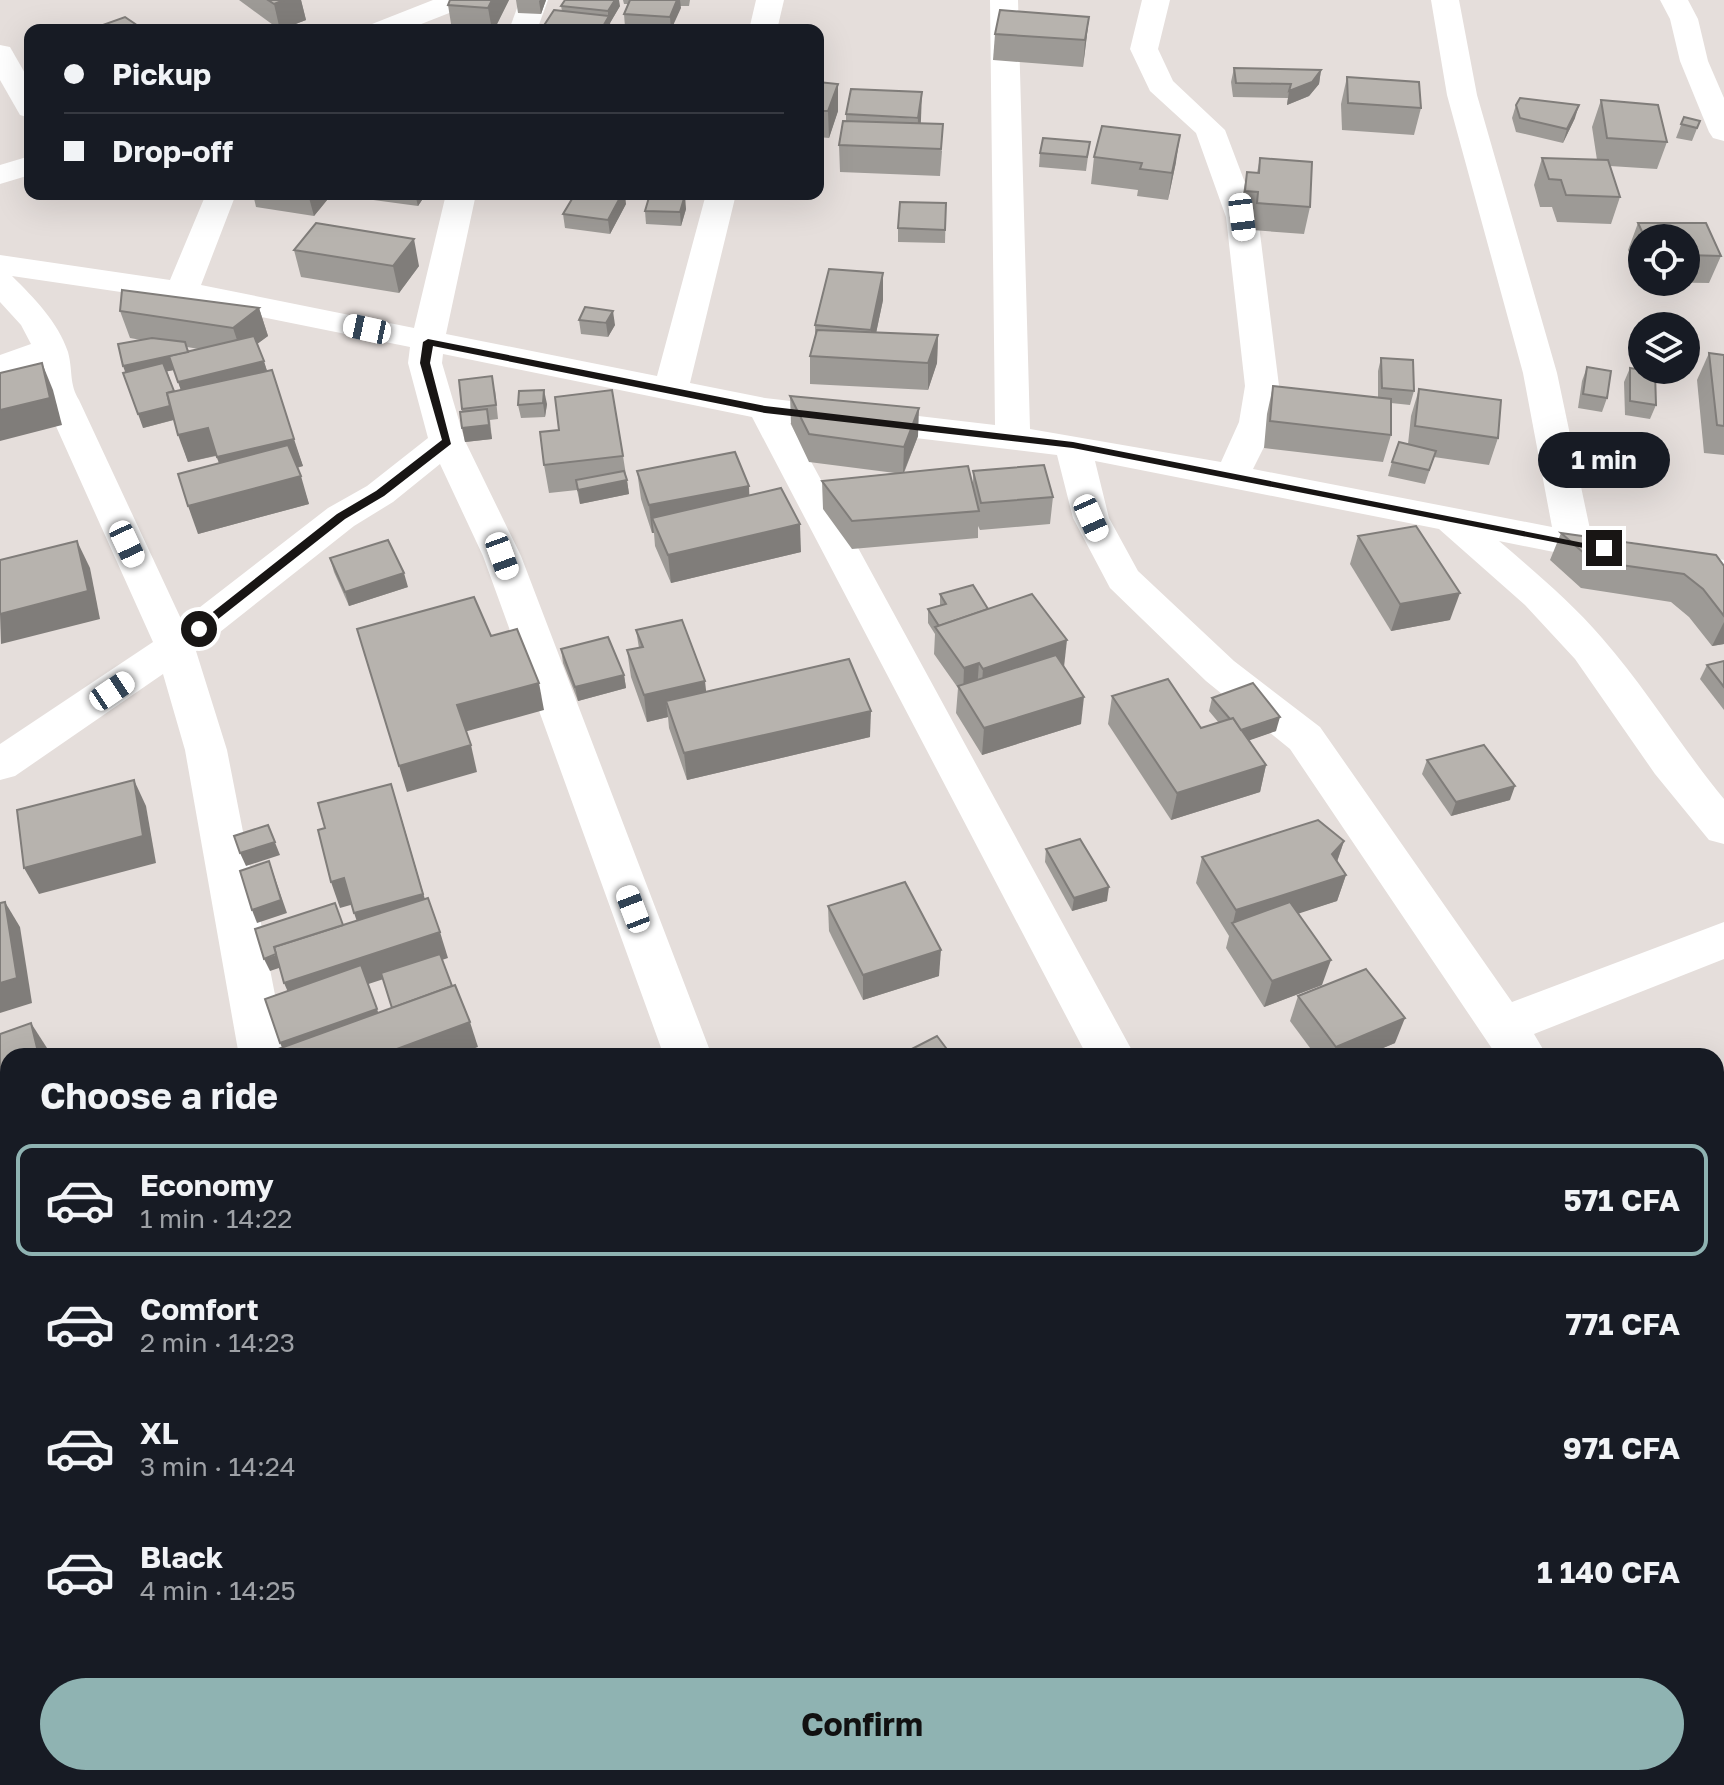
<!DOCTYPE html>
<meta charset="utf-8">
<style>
body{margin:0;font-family:"Golos Text",sans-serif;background:#20242c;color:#f1f3f6;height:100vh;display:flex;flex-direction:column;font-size:30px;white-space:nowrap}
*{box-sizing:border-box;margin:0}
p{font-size:26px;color:#9ea1a6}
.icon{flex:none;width:44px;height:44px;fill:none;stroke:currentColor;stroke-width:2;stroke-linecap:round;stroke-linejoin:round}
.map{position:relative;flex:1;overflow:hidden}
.side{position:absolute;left:0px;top:1048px;width:1724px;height:738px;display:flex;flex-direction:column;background:#171b24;border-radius:24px 24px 0 0;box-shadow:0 8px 32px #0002}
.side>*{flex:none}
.guide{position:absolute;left:24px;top:24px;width:800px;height:176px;border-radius:16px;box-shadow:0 8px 32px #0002;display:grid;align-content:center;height:176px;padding:0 40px;background:#171b24}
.controls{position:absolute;left:1628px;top:224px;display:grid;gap:16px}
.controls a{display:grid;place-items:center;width:72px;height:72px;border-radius:50%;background:#171b24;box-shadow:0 8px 32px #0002;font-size:40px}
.end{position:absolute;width:36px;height:36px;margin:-18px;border:10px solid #181514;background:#fff;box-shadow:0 0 0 4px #fff}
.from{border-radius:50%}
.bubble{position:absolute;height:56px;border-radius:28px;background:#171b24;box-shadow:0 8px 32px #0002;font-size:26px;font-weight:700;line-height:56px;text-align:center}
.car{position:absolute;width:24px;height:48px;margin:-24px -12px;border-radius:10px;box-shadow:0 0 6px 2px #0007;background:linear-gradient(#fff 24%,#345 0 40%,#fff 0 76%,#345 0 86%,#fff 0)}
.guide b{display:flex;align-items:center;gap:28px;height:76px;font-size:30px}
.guide b+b{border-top:2px solid #363941}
.guide i{width:20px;height:20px;background:#f1f3f6}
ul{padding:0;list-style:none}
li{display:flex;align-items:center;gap:24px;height:112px;margin:0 16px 12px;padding:0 24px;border:4px solid transparent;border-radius:16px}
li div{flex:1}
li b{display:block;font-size:30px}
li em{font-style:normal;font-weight:700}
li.on{border-color:#8fb3b2}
li>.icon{width:72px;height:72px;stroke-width:1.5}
h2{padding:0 40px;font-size:36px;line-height:96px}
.button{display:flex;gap:16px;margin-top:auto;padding:16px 40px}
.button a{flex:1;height:92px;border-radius:48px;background:#8fb3b2;color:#111;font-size:32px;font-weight:700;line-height:92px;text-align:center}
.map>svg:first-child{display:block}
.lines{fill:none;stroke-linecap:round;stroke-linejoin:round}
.street{fill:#fff;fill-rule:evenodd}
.wall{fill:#9d9a96;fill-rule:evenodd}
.shaded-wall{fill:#807d7a}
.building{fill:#b7b3ae;stroke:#807d7a;stroke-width:2}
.route{fill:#181514}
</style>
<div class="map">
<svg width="1724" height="1785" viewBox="0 0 1724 1785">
<rect width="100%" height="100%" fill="#e5dedb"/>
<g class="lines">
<g class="street">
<polygon points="433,0 471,0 467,6 406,30 368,30 372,24"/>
<polygon points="520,0 548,0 537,30 509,30"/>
<polygon points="756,0 784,0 777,30 749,30"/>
<path d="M990,0H1018L1030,429L1221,462L1239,422L1245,386L1226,217L1196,133L1150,91L1130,49L1142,0H1170L1158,49L1173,81L1225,130L1258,217L1279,386L1271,433L1253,469L1552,527L1523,373L1447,95L1431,0H1459L1477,95L1557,373L1591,534L1724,560V586L1499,541C1535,572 1571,602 1602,638C1646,688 1681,747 1724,799V844L1709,840L1655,774L1575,659L1525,605L1439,529L1095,461L1109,518L1138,571L1234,661L1320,727L1512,1002L1724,922V959L1534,1034L1547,1056H1497L1290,749L1206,681L1110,588L1073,518L1057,455L790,423L1135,1056H1087L752,417L443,354L442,363L465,441L521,556L712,1056H664L483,556L440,464L393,502L354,526L196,651L227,750L287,1056H239L185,750L163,674L15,776L0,780V744L153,642L46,404L36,390V366L0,377V355L31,344L21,325L0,302V255L170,280L206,194H236L201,285L414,328L446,194H476L446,334L657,376L706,194H736L690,383L765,398L995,425ZM12,276L182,301L410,347L408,363L428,438L367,486L328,508L182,621L79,400C69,384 73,371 68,352C58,322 34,298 12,276Z"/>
<polygon points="1660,0 1688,0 1698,19 1708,61 1724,98 1724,141 1713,138 1709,132 1680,61 1670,19"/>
<polygon points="0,45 10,47 30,82 30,118 20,115 0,80"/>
<polygon points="30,156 30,175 0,184 0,165"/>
<polygon points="8,1262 8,1310 0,1313 0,1265"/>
<polygon points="1716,1307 1724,1310 1724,1368 1716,1365"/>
<polygon points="386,1778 446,1778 448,1785 388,1785"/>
<polygon points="928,1778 988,1778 990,1785 930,1785"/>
<polygon points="1476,1778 1537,1778 1540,1785 1479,1785"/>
</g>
</g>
<g class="wall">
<polygon points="239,0 301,0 306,20 280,30"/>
<polygon points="450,0 509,0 494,30 452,30 448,5"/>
<polygon points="516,0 546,0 541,14 518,13"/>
<polygon points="623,0 690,0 689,6 680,6 671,30 625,27 624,14 628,4 624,4"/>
<polygon points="561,6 620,6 610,23 611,30 562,11"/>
<polygon points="1089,17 1083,67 993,60 995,34"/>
<polygon points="1234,68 1321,70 1319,84 1309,96 1287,105 1288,98 1233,97 1231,82"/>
<polygon points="1347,77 1421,108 1414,135 1342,130 1341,104"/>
<polygon points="818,82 838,111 829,138 818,137"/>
<polygon points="1601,100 1667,142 1657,169 1610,166 1620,197 1611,224 1557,222 1552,207 1540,207 1534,185 1542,158 1597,160 1592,127"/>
<polygon points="1516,105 1575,118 1563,143 1516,132 1512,118"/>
<polygon points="846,114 921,119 921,123 942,151 940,176 840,172 839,145 846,121"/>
<polygon points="1684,117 1700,121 1692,141 1676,138"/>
<polygon points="1090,142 1086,171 1039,167 1040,153"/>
<polygon points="1094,157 1176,162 1168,200 1137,196 1138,190 1091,184"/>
<polygon points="1260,158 1310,207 1304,234 1252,230 1253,219 1241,218 1242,199 1247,172 1257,173"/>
<polygon points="253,194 332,194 314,216 256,207"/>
<polygon points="365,194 426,194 418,206 366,199"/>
<polygon points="946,203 945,243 898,242 898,228"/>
<polygon points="626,204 610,234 565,228 563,214"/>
<polygon points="686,209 681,226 646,224 645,211"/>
<path d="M1638,223H1706L1721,256L1709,283L1642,282L1628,250ZM1642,238H1686V282H1642Z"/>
<polygon points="294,250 419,266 399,293 301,277"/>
<polygon points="883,273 883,300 876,333 938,335 937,363 928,390 810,384 810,356 815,338 815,325"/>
<path d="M259,308L268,336L257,344L303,466L297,468L309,504L198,534L219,463L216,456L188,462L174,420L143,428L141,340L130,338L120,311ZM187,347L199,349L189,351ZM174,370L181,390L174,391L167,371Z"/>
<polygon points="579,320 615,325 608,337 581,334"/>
<polygon points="1637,336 1642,336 1642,370 1664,370 1661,378 1655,378 1656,405 1650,419 1625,415 1624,382 1630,368 1635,369 1631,350"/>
<polygon points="1709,353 1724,355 1724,455 1704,453 1697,380"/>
<polygon points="1381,358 1414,391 1410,405 1391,403 1391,435 1383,462 1264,448 1267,414 1273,386 1378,398 1378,371"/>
<polygon points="1587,367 1607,398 1602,412 1578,408 1582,381"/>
<polygon points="459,380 495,390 498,419 490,420 492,439 465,442"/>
<polygon points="1419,389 1498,438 1489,465 1434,457 1425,484 1388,476 1392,462 1408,444 1411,416"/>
<polygon points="519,391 547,404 545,417 521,418 518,405"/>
<polygon points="790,396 918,436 904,473 973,483 973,471 1053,497 1050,524 980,530 978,526 978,538 852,549 823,509 822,481 895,473 809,462 791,424"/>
<polygon points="623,456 629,494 580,504 577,490 549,493 544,465"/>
<polygon points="637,471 749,496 801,552 671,583 655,546 654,533 652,533 641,499"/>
<polygon points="1561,533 1724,566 1724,644 1712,646 1689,617 1671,602 1581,588 1550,560"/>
<polygon points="1358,536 1450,620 1391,631 1350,564"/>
<polygon points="330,558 408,587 349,606 334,572"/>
<polygon points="940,594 988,609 1064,667 1081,724 982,755 956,713 958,688 934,654 935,634 928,623 928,609 940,606"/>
<polygon points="636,630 706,691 870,737 687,780 669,728 668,717 647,722 631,677 627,650 639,648"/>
<polygon points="561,649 624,675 626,688 578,701 563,663"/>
<polygon points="1724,661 1724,710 1700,679 1707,665"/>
<polygon points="1112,696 1201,728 1219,723 1209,711 1212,698 1276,731 1249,740 1266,765 1260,792 1171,820 1108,724"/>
<polygon points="1427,760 1510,800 1451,816 1422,774"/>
<polygon points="1344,841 1337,862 1346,875 1337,901 1298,913 1322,985 1264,1007 1226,948 1229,936 1196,883 1202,857"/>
<polygon points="1046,849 1107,901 1072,911 1045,862"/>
<polygon points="828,906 939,976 863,1000 829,931"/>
<polygon points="1298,996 1395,1043 1364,1056 1316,1056 1290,1021"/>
<polygon points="1724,1647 1724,1740 1716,1727 1716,1651"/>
<polygon points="1219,1778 1419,1778 1420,1780 1415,1785 1223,1785"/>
</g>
<g class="shaded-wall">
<polygon points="284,0 301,0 306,20 280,30 274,4"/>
<polygon points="492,0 509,0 494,30 492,30 488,8"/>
<polygon points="540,0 546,0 541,14 539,1"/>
<polygon points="615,0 619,0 620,6 610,23 611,30 601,30 608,18 608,11"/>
<polygon points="677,0 680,0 681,8 671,30 670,17"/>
<polygon points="1089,17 1086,43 1083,67 1085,40"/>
<polygon points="1321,70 1319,84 1309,96 1287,105 1289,91"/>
<polygon points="838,84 838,111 829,138 828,111"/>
<polygon points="922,92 921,119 917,145 918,118"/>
<polygon points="1579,105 1575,118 1563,143 1567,129"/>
<polygon points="1180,135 1176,162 1168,200 1172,173"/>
<polygon points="308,194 332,194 314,216"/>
<polygon points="415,194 426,194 418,206"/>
<polygon points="622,194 625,194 626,204 610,234 608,220"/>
<polygon points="685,195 686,209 681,226 680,212"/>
<polygon points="414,239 419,266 399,293 393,266"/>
<polygon points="883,273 883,300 871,357 871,330"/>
<polygon points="259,308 268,336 242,355 233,328"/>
<polygon points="613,311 615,325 608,337 606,323"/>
<polygon points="938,335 937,363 928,390 928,363"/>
<polygon points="185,342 192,366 128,380 123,366"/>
<polygon points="264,361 272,388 188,410 178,382"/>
<polygon points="42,363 53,390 62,425 0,441 0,410"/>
<polygon points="544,390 547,404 545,417 543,403"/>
<polygon points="179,403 184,417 143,428 138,414"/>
<polygon points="919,408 918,436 903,474 904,447"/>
<polygon points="487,409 492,439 465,442 462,428"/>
<polygon points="208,428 218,455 188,462 178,435"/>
<polygon points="294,439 303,466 226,484 217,457"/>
<polygon points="301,476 309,504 198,534 188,506"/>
<polygon points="627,480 629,494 580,504 578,490"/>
<polygon points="749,486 750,514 652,518 654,533 652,533 649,505"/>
<polygon points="800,524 801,552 671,583 668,555"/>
<polygon points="77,541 90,568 100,619 1,644 0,614"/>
<polygon points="404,573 408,587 349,606 345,592"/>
<polygon points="1460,593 1450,620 1391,631 1400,604"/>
<polygon points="1724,622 1724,644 1712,646"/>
<polygon points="1067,640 1064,667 981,696 983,669"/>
<polygon points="979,663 977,690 963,695 964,668"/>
<polygon points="624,675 626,688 578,701 575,687"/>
<polygon points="705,681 708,708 666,701 668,717 647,722 644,695"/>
<polygon points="539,683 544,710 464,732 457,705"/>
<polygon points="1084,697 1081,724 982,755 984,728"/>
<polygon points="871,711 870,737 687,780 684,753"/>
<polygon points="1280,717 1276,731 1236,745 1240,731"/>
<polygon points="471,745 477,772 407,792 399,766"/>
<polygon points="1266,765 1260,792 1171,820 1177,793"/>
<polygon points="134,780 146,806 156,863 39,894 24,868"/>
<polygon points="1515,786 1510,800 1451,816 1456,802"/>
<polygon points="399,810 431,920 363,939 354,913"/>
<polygon points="268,825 280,855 246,866 240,853"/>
<polygon points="1344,841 1335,867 1332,854"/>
<polygon points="269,861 287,913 257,923 252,910"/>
<polygon points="1346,875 1337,901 1239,933 1233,923 1236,910"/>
<polygon points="344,878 354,904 340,908 331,882"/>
<polygon points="1109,887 1107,901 1072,911 1074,898"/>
<polygon points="5,902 20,927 32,1003 0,1013 0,983"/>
<polygon points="345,931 350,944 270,971 264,959"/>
<polygon points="440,932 448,958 295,1008 284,983"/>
<polygon points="941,950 939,976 863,1000 863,975"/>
<polygon points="1331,960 1322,985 1264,1007 1272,981"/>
<polygon points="377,1009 386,1034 286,1056 280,1043"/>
<polygon points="1405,1018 1395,1043 1364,1056 1333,1056 1336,1047"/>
<polygon points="470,1022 478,1047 454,1056 378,1056"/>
<polygon points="31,1023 47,1048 49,1056 39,1056"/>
<polygon points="8,1099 8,1129 0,1132 0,1102"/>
<polygon points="1724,1383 1724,1395 1716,1402 1716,1387"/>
<polygon points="8,1434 8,1462 0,1466 0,1437"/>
<polygon points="8,1710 8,1735 0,1738 0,1714"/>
</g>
<g class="building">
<polygon points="268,0 284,0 274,4"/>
<polygon points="450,0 492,0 488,8 448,5"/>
<polygon points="565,0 615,0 608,11 561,6"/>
<polygon points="630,0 677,0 670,17 624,14"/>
<polygon points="554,10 609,16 601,30 541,30"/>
<polygon points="1000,10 1089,17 1085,40 995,34"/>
<polygon points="125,17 144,30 89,30"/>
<polygon points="1234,68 1321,70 1312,82 1289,91 1291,84 1236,83"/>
<polygon points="1347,77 1419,82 1421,108 1348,103"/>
<polygon points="818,82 838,84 828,111 818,111"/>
<polygon points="851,89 922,92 918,118 846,114"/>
<polygon points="1520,98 1579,105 1567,129 1520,118 1516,105"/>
<polygon points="1601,100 1658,105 1667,142 1607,138"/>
<polygon points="1684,117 1700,121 1697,128 1681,124"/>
<polygon points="843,121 943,124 941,149 839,145"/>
<polygon points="1102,126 1180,135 1172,173 1140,169 1142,163 1094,157"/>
<polygon points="1043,138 1090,142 1087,157 1040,153"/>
<polygon points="1260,158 1312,162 1310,207 1257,203 1258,192 1245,191 1247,172 1259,173"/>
<polygon points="1542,158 1608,160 1620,197 1566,195 1561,180 1549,179"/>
<polygon points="575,194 622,194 608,220 563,214"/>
<polygon points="650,194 662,194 685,195 680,212 645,211"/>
<polygon points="900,202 946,203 945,230 898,228"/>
<polygon points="316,223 414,239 393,266 294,250"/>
<polygon points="1638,223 1706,223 1721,256 1686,255 1686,238 1645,238"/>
<polygon points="829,269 883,273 871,330 815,325"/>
<polygon points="122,290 259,308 233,328 120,311"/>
<polygon points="585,307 613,311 606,323 579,320"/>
<polygon points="817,330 938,335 928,363 810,356"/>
<polygon points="254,336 264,361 178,382 169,356"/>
<polygon points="1637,336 1642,336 1642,360"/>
<polygon points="152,338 185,342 188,352 123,366 118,344"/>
<polygon points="1709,353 1724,355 1724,426 1717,425"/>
<polygon points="1381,358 1413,360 1414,391 1382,388"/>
<polygon points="42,363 50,398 0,410 0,373"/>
<polygon points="163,363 174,391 167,393 170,406 138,414 123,373"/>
<polygon points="1587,367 1611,371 1607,398 1583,394"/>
<polygon points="1630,368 1655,372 1656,405 1630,401"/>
<polygon points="272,370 294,439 217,457 208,428 178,435 167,393"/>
<polygon points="492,376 496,405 462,409 459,380"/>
<polygon points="1273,386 1391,399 1391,435 1270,421"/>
<polygon points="1419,389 1501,400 1498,438 1415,426"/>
<polygon points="544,390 543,403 518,405 519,391"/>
<polygon points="612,390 623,456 544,465 540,432 559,430 555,397"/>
<polygon points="790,396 919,408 904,447 809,434"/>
<polygon points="487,409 489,425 462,428 460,412"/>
<polygon points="1399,442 1436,451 1429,470 1392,462"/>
<polygon points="288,445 301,476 188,506 178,474"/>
<polygon points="735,452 749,486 649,505 637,471"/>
<polygon points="1044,465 1053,497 981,503 973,471"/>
<polygon points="968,466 979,511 852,521 822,481"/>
<polygon points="624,471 627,480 578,490 576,480"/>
<polygon points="781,488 800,524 668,555 652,518"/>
<polygon points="1416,526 1460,593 1400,604 1358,536"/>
<polygon points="1561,533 1716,555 1724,566 1724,616 1703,589 1684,574 1593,561"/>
<polygon points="388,540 404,573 345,592 330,558"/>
<polygon points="77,541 88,591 0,614 0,560"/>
<polygon points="973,585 988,609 939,626 928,609 946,604 940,594"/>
<polygon points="1032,594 1067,640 983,669 979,663 964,668 935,627"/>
<polygon points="474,597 491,636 517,629 539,683 457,705 471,745 399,766 357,629"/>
<polygon points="682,620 705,681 644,695 627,650 643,647 636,630"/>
<polygon points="608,637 624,675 575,687 561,649"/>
<polygon points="1056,655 1084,697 984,728 958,686"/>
<polygon points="849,659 871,711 684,753 666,701"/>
<polygon points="1724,661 1724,687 1707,665"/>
<polygon points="1168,679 1201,728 1233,718 1266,765 1177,793 1112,696"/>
<polygon points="1253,683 1280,717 1241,730 1233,718 1230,719 1212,698"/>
<polygon points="1484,745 1515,786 1456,802 1427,760"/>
<polygon points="134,780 143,836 24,868 17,810"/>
<polygon points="391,784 423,894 354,913 344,878 331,882 318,830 325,828 318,803"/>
<polygon points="1318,820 1344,841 1332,854 1346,875 1236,910 1202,857"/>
<polygon points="268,825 275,842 240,853 234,836"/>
<polygon points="1080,839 1109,887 1074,898 1046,849"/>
<polygon points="269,861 281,900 252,910 240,871"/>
<polygon points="905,882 941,950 863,975 828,906"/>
<polygon points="428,898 440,932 284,983 274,947"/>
<polygon points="5,902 17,978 0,983 0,903"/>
<polygon points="1290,902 1331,960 1272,981 1232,923"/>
<polygon points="335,903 343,925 274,947 276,954 264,959 255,929"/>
<polygon points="440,954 452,986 392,1008 381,973"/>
<polygon points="361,965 377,1009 280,1043 265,999"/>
<polygon points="1366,969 1405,1018 1336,1047 1298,996"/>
<polygon points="455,985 470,1022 378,1056 281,1056 278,1049"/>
<polygon points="31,1023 39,1056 8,1056 8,1099 0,1102 0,1034"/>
<polygon points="937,1036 952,1056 903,1056 902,1054"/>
<polygon points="1716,1333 1724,1343 1724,1383 1716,1387"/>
<polygon points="8,1347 8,1434 0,1438 0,1350"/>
<polygon points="8,1548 8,1710 0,1714 0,1551"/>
<polygon points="1724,1647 1724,1691 1716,1678 1716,1651"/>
<polygon points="494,1778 686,1778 688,1785 495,1785"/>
<polygon points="1235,1778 1419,1778 1420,1780 1409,1785 1239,1785"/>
</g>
<polygon class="route" points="428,339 765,406 1073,442 1609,548 1604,552 1073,448 765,413 433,346 430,363 451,444 384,496 345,519 203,631 195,631 195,626 337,514 376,491 442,440 420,363 423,342"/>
</svg>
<div class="controls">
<a><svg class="icon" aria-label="locate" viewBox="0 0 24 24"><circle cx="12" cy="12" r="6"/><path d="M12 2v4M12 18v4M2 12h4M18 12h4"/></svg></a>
<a><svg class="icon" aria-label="layers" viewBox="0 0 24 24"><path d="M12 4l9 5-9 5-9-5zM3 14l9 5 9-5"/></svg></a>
</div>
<i class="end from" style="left:199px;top:629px"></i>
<i class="end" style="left:1604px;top:548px"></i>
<div class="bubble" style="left:1538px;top:432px;width:132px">1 min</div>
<i class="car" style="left:1242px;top:217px;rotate:173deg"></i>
<i class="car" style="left:367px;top:329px;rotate:282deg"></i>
<i class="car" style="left:1091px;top:518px;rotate:156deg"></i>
<i class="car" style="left:127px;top:544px;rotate:155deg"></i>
<i class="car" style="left:502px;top:556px;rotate:160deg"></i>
<i class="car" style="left:112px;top:691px;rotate:56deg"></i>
<i class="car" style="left:633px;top:909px;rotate:339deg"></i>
<div class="guide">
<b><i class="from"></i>Pickup</b>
<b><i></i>Drop-off</b>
</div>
<section class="side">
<h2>Choose a ride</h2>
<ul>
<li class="on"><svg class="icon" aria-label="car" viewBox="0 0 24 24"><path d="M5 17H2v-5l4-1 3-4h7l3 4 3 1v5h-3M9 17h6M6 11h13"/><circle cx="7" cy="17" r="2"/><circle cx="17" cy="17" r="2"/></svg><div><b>Economy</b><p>1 min · 14:22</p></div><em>571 CFA</em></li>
<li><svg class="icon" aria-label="car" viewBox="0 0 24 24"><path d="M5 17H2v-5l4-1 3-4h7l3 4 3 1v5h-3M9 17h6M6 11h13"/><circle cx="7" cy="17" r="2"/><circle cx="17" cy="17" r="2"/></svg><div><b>Comfort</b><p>2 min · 14:23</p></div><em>771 CFA</em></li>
<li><svg class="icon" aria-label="car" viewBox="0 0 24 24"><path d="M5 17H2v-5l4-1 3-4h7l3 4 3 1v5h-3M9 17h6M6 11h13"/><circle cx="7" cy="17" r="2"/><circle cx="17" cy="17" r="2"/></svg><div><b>XL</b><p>3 min · 14:24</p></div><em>971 CFA</em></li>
<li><svg class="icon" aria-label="car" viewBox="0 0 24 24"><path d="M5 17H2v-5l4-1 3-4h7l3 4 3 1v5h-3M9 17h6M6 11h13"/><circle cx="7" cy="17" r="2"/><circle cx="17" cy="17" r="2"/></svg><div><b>Black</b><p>4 min · 14:25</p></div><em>1 140 CFA</em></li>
</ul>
<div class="button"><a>Confirm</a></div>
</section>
</div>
